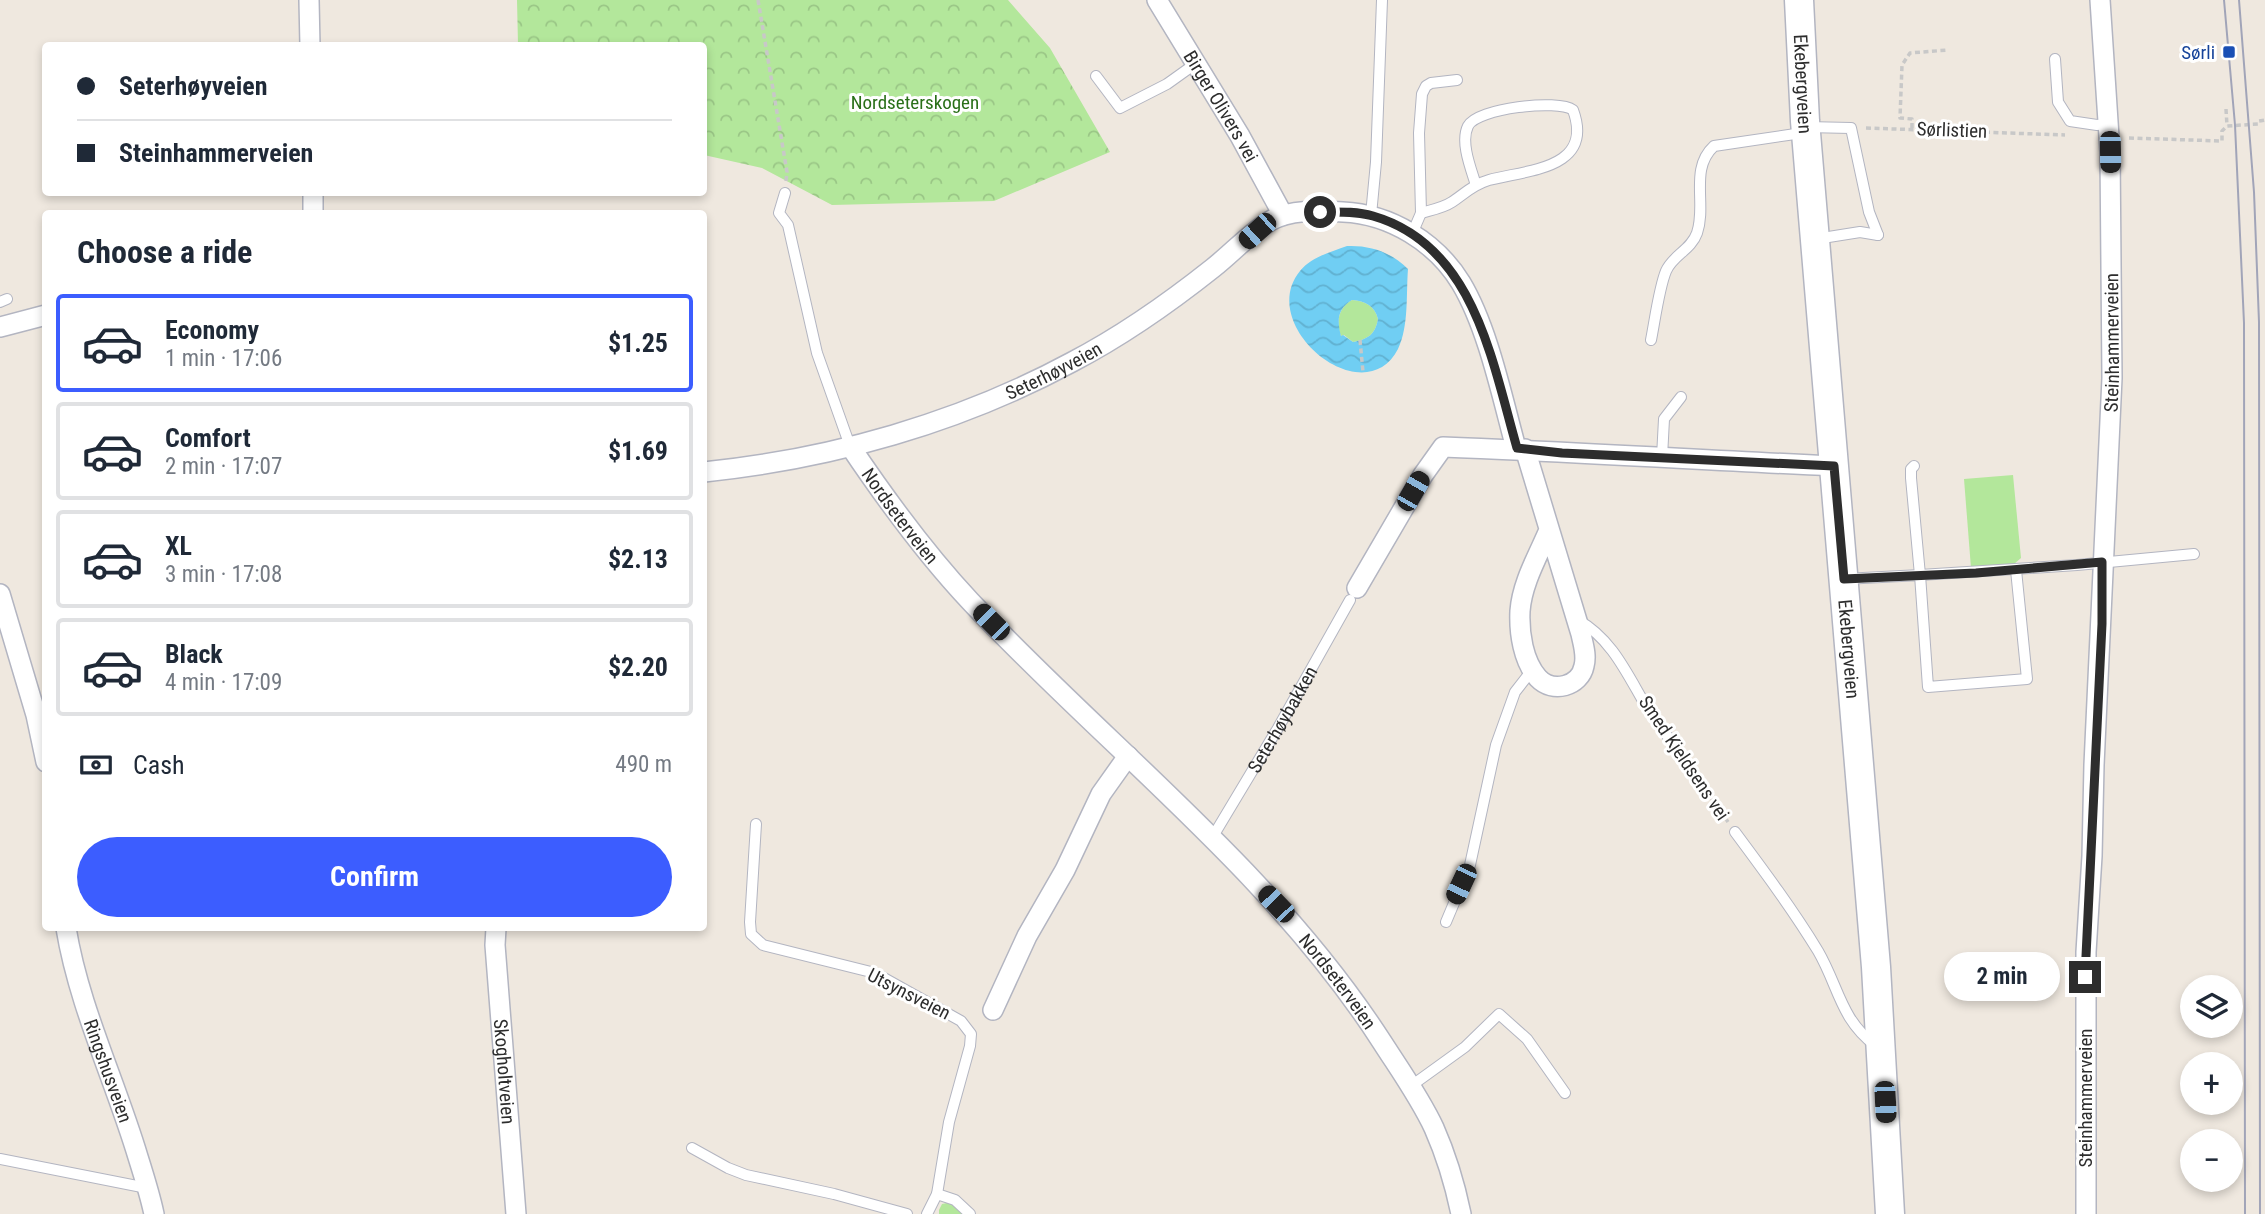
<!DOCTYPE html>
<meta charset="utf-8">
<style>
body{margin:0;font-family:"Roboto Condensed",sans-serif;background:#f6f6f7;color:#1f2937;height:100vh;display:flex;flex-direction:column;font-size:26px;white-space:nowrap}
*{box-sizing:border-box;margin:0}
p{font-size:23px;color:#747a83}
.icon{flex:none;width:38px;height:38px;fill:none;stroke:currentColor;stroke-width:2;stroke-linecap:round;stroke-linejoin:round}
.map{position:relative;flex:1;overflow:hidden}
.side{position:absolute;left:42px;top:210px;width:665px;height:721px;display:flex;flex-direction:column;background:#fff;border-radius:7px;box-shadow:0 4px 10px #0003}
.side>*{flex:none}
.guide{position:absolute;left:42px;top:42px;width:665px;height:154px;border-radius:7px;box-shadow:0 4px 10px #0003;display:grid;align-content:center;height:154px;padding:0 35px;background:#fff}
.tools{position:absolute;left:2180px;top:975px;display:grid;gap:14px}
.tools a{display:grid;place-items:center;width:63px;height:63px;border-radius:50%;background:#fff;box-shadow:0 4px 10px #0003;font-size:35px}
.end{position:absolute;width:32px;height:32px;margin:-16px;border:9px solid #2d2d2d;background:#fff;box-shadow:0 0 0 4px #fff}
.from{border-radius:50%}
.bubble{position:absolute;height:49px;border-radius:24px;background:#fff;box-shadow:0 4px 10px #0003;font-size:23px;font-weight:700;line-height:49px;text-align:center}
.car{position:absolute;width:21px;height:42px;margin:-21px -10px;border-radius:9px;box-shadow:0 0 5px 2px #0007;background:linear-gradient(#222 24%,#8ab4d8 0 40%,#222 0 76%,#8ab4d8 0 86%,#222 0)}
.guide b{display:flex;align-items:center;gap:24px;height:66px;font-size:26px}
.guide b+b{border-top:2px solid #e0e1e3}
.guide i{width:18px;height:18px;background:#1f2937}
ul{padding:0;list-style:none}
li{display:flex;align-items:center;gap:21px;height:98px;margin:0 14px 10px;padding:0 21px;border:4px solid #e0e1e3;border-radius:7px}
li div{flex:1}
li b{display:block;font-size:26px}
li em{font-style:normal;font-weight:700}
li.active{border-color:#3c5dff}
li>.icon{width:63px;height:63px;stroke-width:1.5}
h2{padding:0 35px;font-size:32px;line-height:84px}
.pay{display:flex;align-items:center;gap:18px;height:77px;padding:0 35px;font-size:26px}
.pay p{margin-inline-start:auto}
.primary-button{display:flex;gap:14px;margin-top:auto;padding:14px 35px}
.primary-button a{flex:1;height:80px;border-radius:42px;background:#3c5dff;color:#fff;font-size:28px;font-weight:700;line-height:80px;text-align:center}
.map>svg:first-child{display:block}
.grass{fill:#b3e79b}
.forest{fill:url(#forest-crowns)}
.water{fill:url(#water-waves);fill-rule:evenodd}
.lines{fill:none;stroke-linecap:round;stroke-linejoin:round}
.service-casing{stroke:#b3b5c1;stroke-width:12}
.minor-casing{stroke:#b3b5c1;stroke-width:22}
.secondary-casing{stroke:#b3b5c1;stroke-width:31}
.path{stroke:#c8c8c8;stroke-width:3.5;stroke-dasharray:5 3.5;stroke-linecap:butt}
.service{stroke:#fff;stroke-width:10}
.minor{stroke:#fff;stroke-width:19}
.secondary{stroke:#fff;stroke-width:28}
.tram{stroke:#a1a4b8;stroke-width:2}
.route{stroke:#2d2d2d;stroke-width:9}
.transit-dot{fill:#1a4fb4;stroke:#fff;stroke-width:2.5}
.labels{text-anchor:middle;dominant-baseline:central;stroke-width:6;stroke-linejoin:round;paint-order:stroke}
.transit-label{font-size:19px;fill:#164399;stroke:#fff;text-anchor:end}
.street-label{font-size:19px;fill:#2d2d2d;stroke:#fff}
.park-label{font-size:19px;fill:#296f18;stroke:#fff}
</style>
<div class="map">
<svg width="2265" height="1214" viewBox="0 0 2265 1214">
<defs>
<pattern id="forest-crowns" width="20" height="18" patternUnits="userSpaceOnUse" patternTransform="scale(1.75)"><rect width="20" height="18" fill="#b3e79b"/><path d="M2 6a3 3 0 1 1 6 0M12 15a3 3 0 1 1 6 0" fill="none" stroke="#9ac686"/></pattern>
<pattern id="water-waves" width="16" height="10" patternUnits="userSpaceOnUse" patternTransform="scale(1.75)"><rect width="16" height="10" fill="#70cef3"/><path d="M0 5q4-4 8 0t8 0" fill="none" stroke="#61b1d1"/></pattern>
</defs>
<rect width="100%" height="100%" fill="#efe8df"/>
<g class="grass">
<path d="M1352,300C1365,301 1375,306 1378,319C1375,335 1368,339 1353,342L1344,335L1341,336C1336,322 1338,308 1352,300Z"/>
<polygon points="2013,475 2021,558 2014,564 1971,568 1964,479"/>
<polygon points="947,1203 954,1204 964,1214 939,1214 939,1210 942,1204"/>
</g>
<polygon class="forest" points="517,0 1008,0 1050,48 1110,152 994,201 832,205 762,168 704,155 704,46 518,45"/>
<path class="water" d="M1347,246C1370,245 1391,252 1408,269C1406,294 1409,326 1398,349C1364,415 1255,326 1300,271C1311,257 1331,252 1347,246ZM1352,300C1365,301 1375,306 1378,319C1375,335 1368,339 1353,342L1343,335L1341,336C1337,321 1337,309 1352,300Z"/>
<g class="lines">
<g class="service-casing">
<g id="service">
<polyline points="2055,59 2058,102 2070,121 2097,125 2108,124"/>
<polyline points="1096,76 1120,108 1167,84 1195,64"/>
<polyline points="1806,127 1851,128 1869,212 1878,235"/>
<polyline points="785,193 779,213 788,225 817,353 850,446"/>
<path d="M1421,213C1431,210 1443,208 1452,202C1464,194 1474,184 1489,180C1525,170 1595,170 1573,110C1558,99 1477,108 1468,126C1460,142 1471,169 1476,185"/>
<polyline points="1371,215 1376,162 1382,0"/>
<polyline points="1412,234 1421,213 1419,133 1422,94 1426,86 1431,83 1457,80"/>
<polyline points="1816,239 1860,232 1878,235"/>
<polyline points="0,302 7,299"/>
<path d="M1651,340C1655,320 1659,288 1666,271C1673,255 1691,250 1697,233C1707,204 1689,169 1714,146L1802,133"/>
<polyline points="1662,457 1664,419 1681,397"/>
<polyline points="1914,466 1911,469 1911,478 1920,575 2077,565 2194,554"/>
<polyline points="1844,579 1920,575 1928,687 2027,679 2016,570"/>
<path d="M1578,620C1612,639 1627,674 1646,706C1658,724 1672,742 1685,760"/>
<polyline points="756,824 750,922 751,934 763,945 875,973 961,1021 971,1034 970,1046 949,1122 937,1194"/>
<path d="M1735,832C1764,871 1793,910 1818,951C1839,987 1840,1019 1876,1046"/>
<path id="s1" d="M1212,838L1278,728L1350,600"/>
<polyline points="1446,922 1470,865 1496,745 1515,692 1533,669"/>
<polyline points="1411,1086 1465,1047 1499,1014 1527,1039 1565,1093"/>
<polyline points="692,1148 728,1168 746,1175 834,1194 907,1214"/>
<polyline points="0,1159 147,1188"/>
<polyline points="927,1214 937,1194 955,1200 970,1214"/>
</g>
</g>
<g class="minor-casing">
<g id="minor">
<polyline points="309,0 310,46"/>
<path id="s2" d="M1157,0L1240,136L1283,215"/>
<polyline points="313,214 313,192"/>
<polyline points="0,327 46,315"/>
<path id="s3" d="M850,446C887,501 925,553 970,601C1108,748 1272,871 1382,1042C1400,1070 1420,1098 1434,1128C1446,1155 1455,1185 1461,1214"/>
<path d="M1525,449L1581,634C1583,644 1587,655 1584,666C1580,686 1553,694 1538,678C1523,661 1519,633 1520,611C1522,583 1538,556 1549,530"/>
<path id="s4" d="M704,472C831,459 959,423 1072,362C1122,336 1169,303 1213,268C1232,253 1249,234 1270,221C1291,209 1319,211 1343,212C1390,214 1436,242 1461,283C1488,328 1502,397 1516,448"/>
<path d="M1357,588L1423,475L1443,447C1573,452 1704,460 1834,466"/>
<polyline points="0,594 36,715 46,762"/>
<path id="s5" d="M66,928C79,1007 115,1080 138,1157C144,1176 150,1195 154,1214"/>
<path id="s6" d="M496,928L495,945L516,1214"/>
<polyline points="993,1010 1027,936 1065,870 1101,794 1128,756"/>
<path id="s7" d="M2086,1214V952L2092,856L2094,765L2112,378L2110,152L2100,0"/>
</g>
</g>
<g class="secondary-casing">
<g id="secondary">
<path id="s8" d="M1799,0L1805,121L1876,967L1890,1214"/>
</g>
</g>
<g class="path">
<polyline points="758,0 787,172 786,181"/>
<polyline points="2226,109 2227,126"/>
<polyline points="1866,128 2065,135"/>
<polyline points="1912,128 1912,119 1900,118 1902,65 1910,53 1948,50"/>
<polyline points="2129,138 2222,141 2222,131 2227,126 2258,124 2259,121 2265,120"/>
<polyline points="1360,340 1363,372"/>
<polyline points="1692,771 1728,822"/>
</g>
<use href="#service" class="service"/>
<use href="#minor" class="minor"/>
<use href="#secondary" class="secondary"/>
<g class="tram">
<polyline points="2224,0 2235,125 2244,323 2245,1214"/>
<polyline points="2239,0 2254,192 2259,322 2260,1214"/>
</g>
</g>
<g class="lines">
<path class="route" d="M1320,212C1337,212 1356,211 1373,216C1474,245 1492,361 1517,448L1562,453L1834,466L1844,579L1976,573L2102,562V624L2085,977"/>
</g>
<rect class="transit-dot" x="2222" y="45" width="14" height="14" rx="3.5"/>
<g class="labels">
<g class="transit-label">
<text x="2215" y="52">Sørli</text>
</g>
<g class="street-label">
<text stroke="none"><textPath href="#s8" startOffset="84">Ekebergveien</textPath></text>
<text stroke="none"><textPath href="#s2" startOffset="124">Birger Olivers vei</textPath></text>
<text transform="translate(1952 130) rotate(2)">Sørlistien</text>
<text stroke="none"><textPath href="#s7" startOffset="872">Steinhammerveien</textPath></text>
<text stroke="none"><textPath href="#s4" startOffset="366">Seterhøyveien</textPath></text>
<text stroke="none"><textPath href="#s3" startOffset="86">Nordseterveien</textPath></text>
<text stroke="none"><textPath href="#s8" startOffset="651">Ekebergveien</textPath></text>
<text stroke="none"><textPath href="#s1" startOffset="138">Seterhøybakken</textPath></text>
<text transform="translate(1684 758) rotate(56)">Smed Kjeldsens vei</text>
<text stroke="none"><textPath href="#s3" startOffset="726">Nordseterveien</textPath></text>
<text transform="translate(909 994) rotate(27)">Utsynsveien</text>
<text stroke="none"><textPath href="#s5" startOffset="149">Ringshusveien</textPath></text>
<text stroke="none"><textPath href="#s6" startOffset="144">Skogholtveien</textPath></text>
<text transform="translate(2085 1098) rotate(-90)">Steinhammerveien</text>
</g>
<g class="park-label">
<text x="915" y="102">Nordseterskogen</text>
</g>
</g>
</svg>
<div class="tools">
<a><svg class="icon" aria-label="layers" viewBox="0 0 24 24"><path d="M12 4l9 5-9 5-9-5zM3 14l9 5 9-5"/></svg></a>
<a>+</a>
<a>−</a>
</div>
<i class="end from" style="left:1320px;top:212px"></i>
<i class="end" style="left:2085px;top:977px"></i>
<div class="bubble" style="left:1944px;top:952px;width:116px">2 min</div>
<i class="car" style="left:2110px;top:152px;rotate:179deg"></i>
<i class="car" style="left:1257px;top:231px;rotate:228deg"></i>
<i class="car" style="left:1413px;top:491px;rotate:30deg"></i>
<i class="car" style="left:991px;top:622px;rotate:315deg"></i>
<i class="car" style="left:1461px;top:884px;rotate:205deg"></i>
<i class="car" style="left:1276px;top:904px;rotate:316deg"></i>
<i class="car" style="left:1885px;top:1102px;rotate:177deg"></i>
<div class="guide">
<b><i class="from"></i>Seterhøyveien</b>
<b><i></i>Steinhammerveien</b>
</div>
<section class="side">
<h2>Choose a ride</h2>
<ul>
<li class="active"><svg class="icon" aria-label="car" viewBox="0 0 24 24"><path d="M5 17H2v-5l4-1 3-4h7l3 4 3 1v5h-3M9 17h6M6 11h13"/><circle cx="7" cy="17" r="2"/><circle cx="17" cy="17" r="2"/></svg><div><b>Economy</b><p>1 min · 17:06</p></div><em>$1.25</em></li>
<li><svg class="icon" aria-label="car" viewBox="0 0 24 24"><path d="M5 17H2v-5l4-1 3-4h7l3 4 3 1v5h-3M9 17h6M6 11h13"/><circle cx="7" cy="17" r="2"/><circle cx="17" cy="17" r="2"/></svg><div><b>Comfort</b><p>2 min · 17:07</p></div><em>$1.69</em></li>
<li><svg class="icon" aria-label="car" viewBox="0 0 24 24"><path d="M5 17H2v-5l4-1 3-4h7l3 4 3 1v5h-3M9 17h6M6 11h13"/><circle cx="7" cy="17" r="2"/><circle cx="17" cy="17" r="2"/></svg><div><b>XL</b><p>3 min · 17:08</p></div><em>$2.13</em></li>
<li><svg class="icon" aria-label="car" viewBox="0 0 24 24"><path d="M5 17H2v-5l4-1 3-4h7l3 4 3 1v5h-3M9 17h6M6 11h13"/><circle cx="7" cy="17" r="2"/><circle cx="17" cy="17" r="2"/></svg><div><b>Black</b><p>4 min · 17:09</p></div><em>$2.20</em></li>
</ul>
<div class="pay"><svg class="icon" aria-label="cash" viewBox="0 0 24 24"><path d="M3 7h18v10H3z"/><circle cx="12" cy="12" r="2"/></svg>Cash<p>490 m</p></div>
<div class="primary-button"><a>Confirm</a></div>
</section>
</div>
